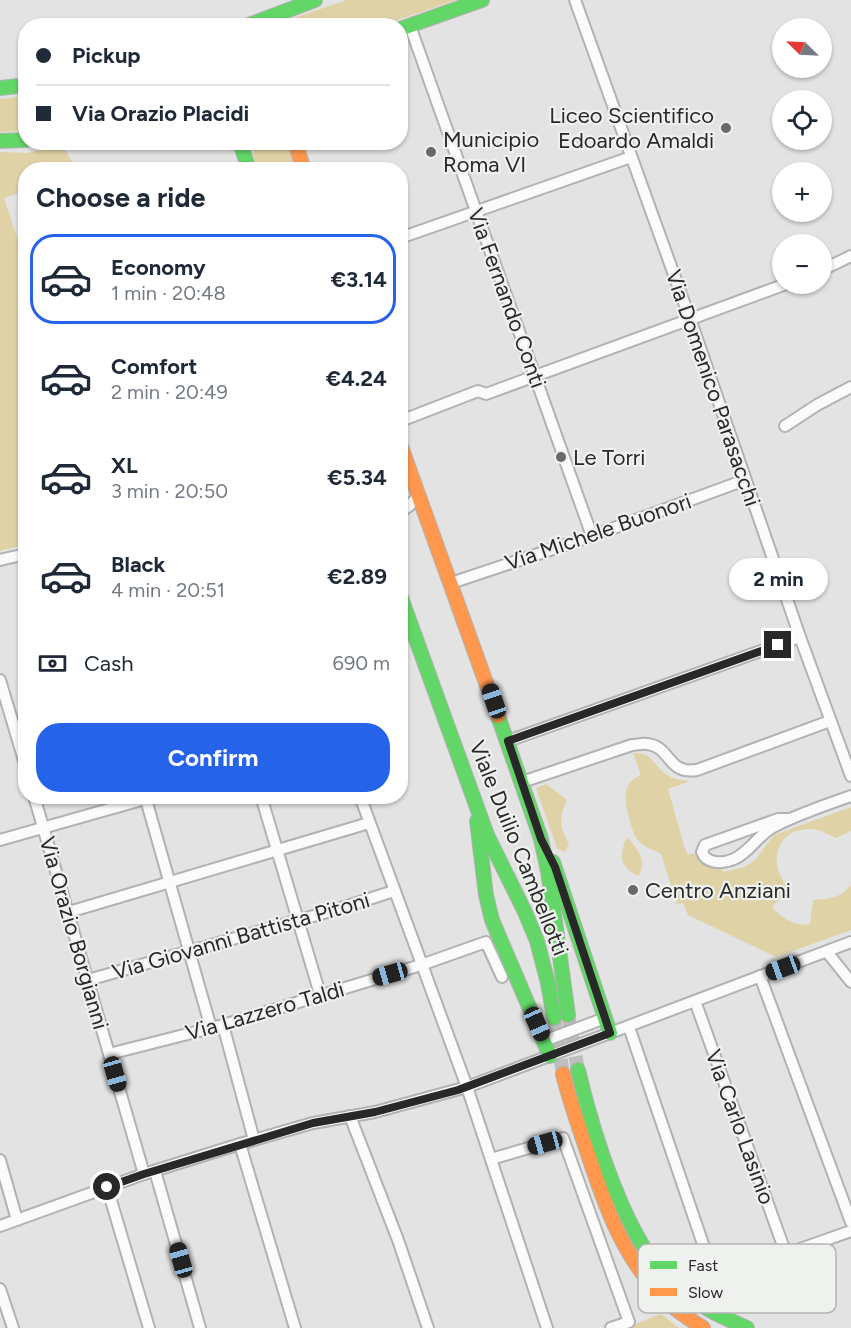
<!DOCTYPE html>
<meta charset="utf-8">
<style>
body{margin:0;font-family:Figtree,sans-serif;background:#f2f2f3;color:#1f2937;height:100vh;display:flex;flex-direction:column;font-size:22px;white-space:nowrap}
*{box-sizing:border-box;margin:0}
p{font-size:20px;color:#747a83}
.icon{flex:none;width:33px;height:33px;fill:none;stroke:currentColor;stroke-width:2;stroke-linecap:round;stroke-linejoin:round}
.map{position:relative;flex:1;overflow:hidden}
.sheet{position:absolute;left:18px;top:162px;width:390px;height:642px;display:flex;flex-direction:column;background:#fff;border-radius:24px;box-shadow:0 2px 4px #0004}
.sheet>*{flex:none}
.hud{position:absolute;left:18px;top:18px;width:390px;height:132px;border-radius:24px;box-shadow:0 2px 4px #0004;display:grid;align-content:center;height:132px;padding:0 18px;background:#fff}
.needle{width:39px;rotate:294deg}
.tools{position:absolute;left:772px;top:18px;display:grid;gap:12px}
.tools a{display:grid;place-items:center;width:60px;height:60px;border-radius:50%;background:#fff;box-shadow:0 2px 4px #0004;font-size:30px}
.end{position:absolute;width:27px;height:27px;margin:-14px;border:8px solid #272827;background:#fff;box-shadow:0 0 0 3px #fff}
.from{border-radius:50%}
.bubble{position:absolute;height:42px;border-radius:21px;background:#fff;box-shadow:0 2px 4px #0004;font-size:20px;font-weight:700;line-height:42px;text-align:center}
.car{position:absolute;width:18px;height:36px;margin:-18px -9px;border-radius:8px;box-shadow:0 0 4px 2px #0007;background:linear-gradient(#222 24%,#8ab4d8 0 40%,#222 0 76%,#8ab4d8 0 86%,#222 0)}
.hud b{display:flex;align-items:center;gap:21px;height:57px;font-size:22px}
.hud b+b{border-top:2px solid #e0e1e3}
.hud i{width:15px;height:15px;background:#1f2937}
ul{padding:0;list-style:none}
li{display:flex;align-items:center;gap:18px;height:90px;margin:0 12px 9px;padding:0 6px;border:3px solid transparent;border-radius:24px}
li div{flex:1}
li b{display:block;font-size:22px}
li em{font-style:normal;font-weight:700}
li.on{border-color:#2563eb}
li>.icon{width:54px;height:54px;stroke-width:1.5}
h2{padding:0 18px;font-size:27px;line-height:72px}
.pay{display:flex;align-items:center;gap:15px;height:66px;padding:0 18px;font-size:22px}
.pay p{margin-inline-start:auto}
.primary-button{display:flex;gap:12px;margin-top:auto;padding:12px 18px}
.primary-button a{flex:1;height:69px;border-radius:24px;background:#2563eb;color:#fff;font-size:24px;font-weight:700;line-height:69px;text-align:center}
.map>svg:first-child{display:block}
.green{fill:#dfd2a6}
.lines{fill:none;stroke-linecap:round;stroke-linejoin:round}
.secondary-tunnel{stroke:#bdbebd;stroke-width:14;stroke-dasharray:14 7;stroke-linecap:butt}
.street-casing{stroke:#b1b2b1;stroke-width:14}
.fast-casing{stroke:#b1b2b1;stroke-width:16}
.slow-casing{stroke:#b1b2b1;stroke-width:16}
.street{stroke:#fbfbfb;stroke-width:10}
.fast{stroke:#63d668;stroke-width:14}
.slow{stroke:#ff974d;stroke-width:14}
.route{stroke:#272827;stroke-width:8}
.poi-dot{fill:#686968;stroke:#eff1ee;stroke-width:2}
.labels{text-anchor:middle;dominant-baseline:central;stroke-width:4.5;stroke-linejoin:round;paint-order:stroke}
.poi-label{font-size:22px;fill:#272827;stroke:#eff1ee;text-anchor:start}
.street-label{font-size:22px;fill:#272827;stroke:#eff1ee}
.key{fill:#eff1ee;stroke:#b3b5b2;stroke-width:1.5}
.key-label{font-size:16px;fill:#272827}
</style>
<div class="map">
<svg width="851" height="1328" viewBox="0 0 851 1328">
<rect width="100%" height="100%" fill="#e2e3e2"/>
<g class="green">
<polygon points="347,0 456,0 383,25 273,25"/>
<polygon points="25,96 25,131 0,132 0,99"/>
<polygon points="257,143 287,143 297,169 257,169 253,154"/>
<polygon points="62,144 76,169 26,170 25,191 4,198 25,261 26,544 0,551 0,152 27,153"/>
<path d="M633,753C651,752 651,761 662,771C670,779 679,780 690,781L668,789L684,846L688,855L694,853C702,864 709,865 721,866L723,872L744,867L755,860L774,835L851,807V831L836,838C828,834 819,829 810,829C774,828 767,868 790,889L772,907C782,918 794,927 810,924L813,900C829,899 842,898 851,884V930L776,957L688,915L683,903L677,904L661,854C654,850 645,848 640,842C634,837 632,828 630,821C625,804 620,783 641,775Z"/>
<path d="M546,784L567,800C559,817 559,827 569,843L565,852L557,848L536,788Z"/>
<path d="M627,837C638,849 646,859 639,876C619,868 619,855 627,837Z"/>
<polygon points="661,1314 679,1328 626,1328"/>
</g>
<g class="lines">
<g class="secondary-tunnel">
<polyline points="568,1015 578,1070"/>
<polyline points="554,1018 563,1074"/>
</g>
<g class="street-casing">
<g id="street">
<polyline points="575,0 695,333 800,637 851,776"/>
<polyline points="410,26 592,536"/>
<polyline points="400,238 631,157"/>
<polyline points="822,270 851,256"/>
<polyline points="403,420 478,391 486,394 786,284"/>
<polyline points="785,426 817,405 851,387"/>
<polyline points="400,512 409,506 419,495"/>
<polyline points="0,560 26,554"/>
<polyline points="451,583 592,536 745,480"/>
<polyline points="0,680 26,767"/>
<polyline points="508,741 800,637"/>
<path d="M522,782L632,745C637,745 642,743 647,744C671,746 667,775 697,770L830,721"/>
<polyline points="34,796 144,1174"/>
<polyline points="145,796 211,1028"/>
<polyline points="261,796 320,994"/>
<polyline points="360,796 467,1087 547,1328"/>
<path d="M790,819H778L705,845L702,852C706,864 723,864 734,859C750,852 758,835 773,827C798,814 825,805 851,796"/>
<polyline points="0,840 152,797"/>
<polyline points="69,912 369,823"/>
<polyline points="827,952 851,982"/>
<polyline points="760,976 851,1222"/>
<polyline points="88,980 338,909 394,891"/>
<polyline points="695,1001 786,1254"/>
<polyline points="223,1025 254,1140"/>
<polyline points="629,1027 719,1291 744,1280 786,1254 851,1231"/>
<polyline points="544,1041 605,1018"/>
<polyline points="109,1054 223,1025 421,965 486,942 502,977"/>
<polyline points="350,1116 398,1240 428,1328"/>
<polyline points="240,1144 295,1328"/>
<polyline points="491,1159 563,1138 629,1322 611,1328"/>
<polyline points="0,1160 17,1220"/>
<polyline points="155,1171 200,1328"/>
<polyline points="107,1187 149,1328"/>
<polyline points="0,1226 144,1174 240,1144 313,1123 375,1112 467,1087 851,942"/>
<polyline points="0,1289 13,1328"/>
</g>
</g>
<g class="fast-casing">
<g id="fast">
<polyline points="246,26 315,0"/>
<polyline points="400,29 482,0"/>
<polyline points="0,88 26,85"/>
<polyline points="0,141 26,140"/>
<polyline points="240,142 249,170"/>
<polyline points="400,595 487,835 525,912 537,941 548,983 554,1018"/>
<polyline points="498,716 541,839 548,871 568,1015"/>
<polyline points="477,821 486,895 492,920 550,1056"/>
<polyline points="553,862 610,1033"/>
<path d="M578,1070C593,1133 625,1239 672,1284C694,1304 720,1316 747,1328"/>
</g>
</g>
<g class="slow-casing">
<g id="slow">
<polyline points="295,142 304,170"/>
<polyline points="400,444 498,716"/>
<path d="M563,1074C569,1099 578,1124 586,1148C603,1200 621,1254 660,1294C672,1308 688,1318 703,1328"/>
</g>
</g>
<use href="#street" class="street"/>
<use href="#fast" class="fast"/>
<use href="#slow" class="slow"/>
</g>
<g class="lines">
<polyline class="route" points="107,1187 144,1174 313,1123 375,1112 458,1090 610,1033 555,867 541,839 508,741 778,645"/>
</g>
<g class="poi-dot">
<circle cx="726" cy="128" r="6"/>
<circle cx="431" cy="152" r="6"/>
<circle cx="561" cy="457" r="6"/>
<circle cx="633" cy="890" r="6"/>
</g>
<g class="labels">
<g class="poi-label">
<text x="714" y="115" text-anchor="end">Liceo Scientifico<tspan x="714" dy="25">Edoardo Amaldi</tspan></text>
<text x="443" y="139">Municipio<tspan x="443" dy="25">Roma VI</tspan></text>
<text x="573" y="457">Le Torri</text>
<text x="645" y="890">Centro Anziani</text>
</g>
<g class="street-label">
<text transform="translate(507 298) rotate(70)">Via Fernando Conti</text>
<text transform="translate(713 388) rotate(71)">Via Domenico Parasacchi</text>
<text transform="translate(598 532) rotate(-19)">Via Michele Buonori</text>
<text transform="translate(519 848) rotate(68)">Viale Duilio Cambellotti</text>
<text transform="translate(74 933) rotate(74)">Via Orazio Borgianni</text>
<text transform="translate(241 936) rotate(-16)">Via Giovanni Battista Pitoni</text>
<text transform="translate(265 1011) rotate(-16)">Via Lazzero Taldi</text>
<text transform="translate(740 1127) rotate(70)">Via Carlo Lasinio</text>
</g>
</g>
<rect x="638" y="1244" width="198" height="69" rx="9" class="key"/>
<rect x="650" y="1261" width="27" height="8" fill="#63d668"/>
<rect x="650" y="1288" width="27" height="8" fill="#ff974d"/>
<g class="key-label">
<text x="688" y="1271">Fast</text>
<text x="688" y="1298">Slow</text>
</g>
</svg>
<div class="tools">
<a><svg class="needle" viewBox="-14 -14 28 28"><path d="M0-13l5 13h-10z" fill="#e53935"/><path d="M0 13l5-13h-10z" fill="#747a83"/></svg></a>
<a><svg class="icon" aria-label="locate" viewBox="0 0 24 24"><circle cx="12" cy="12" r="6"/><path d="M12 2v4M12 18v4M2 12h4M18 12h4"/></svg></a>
<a>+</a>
<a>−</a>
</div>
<i class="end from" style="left:107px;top:1187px"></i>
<i class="end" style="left:778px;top:645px"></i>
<div class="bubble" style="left:729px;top:558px;width:99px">2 min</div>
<i class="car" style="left:494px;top:701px;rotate:341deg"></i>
<i class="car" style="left:783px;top:968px;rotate:250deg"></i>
<i class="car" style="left:390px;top:974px;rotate:254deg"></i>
<i class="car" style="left:537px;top:1024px;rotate:156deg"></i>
<i class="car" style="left:115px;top:1074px;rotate:164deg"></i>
<i class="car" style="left:545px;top:1143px;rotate:254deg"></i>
<i class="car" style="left:181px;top:1260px;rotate:344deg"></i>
<div class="hud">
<b><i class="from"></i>Pickup</b>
<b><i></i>Via Orazio Placidi</b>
</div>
<section class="sheet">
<h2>Choose a ride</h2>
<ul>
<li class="on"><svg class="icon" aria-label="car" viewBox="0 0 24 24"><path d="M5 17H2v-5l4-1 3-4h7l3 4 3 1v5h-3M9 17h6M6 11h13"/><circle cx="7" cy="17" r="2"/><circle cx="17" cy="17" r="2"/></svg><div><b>Economy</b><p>1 min · 20:48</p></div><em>€3.14</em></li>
<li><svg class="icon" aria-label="car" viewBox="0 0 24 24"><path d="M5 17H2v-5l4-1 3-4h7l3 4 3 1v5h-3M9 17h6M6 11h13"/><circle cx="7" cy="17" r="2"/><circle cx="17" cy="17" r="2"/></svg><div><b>Comfort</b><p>2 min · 20:49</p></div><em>€4.24</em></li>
<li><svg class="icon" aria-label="car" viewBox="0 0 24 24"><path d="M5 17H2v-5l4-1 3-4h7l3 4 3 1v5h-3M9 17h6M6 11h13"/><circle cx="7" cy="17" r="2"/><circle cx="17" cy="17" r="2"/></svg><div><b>XL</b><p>3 min · 20:50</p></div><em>€5.34</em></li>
<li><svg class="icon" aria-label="car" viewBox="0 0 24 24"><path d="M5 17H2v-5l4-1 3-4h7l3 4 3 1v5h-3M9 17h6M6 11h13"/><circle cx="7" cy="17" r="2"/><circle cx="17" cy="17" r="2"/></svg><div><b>Black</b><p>4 min · 20:51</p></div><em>€2.89</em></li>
</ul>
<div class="pay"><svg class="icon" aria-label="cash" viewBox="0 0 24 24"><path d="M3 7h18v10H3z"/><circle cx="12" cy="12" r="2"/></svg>Cash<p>690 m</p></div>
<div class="primary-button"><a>Confirm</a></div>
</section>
</div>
